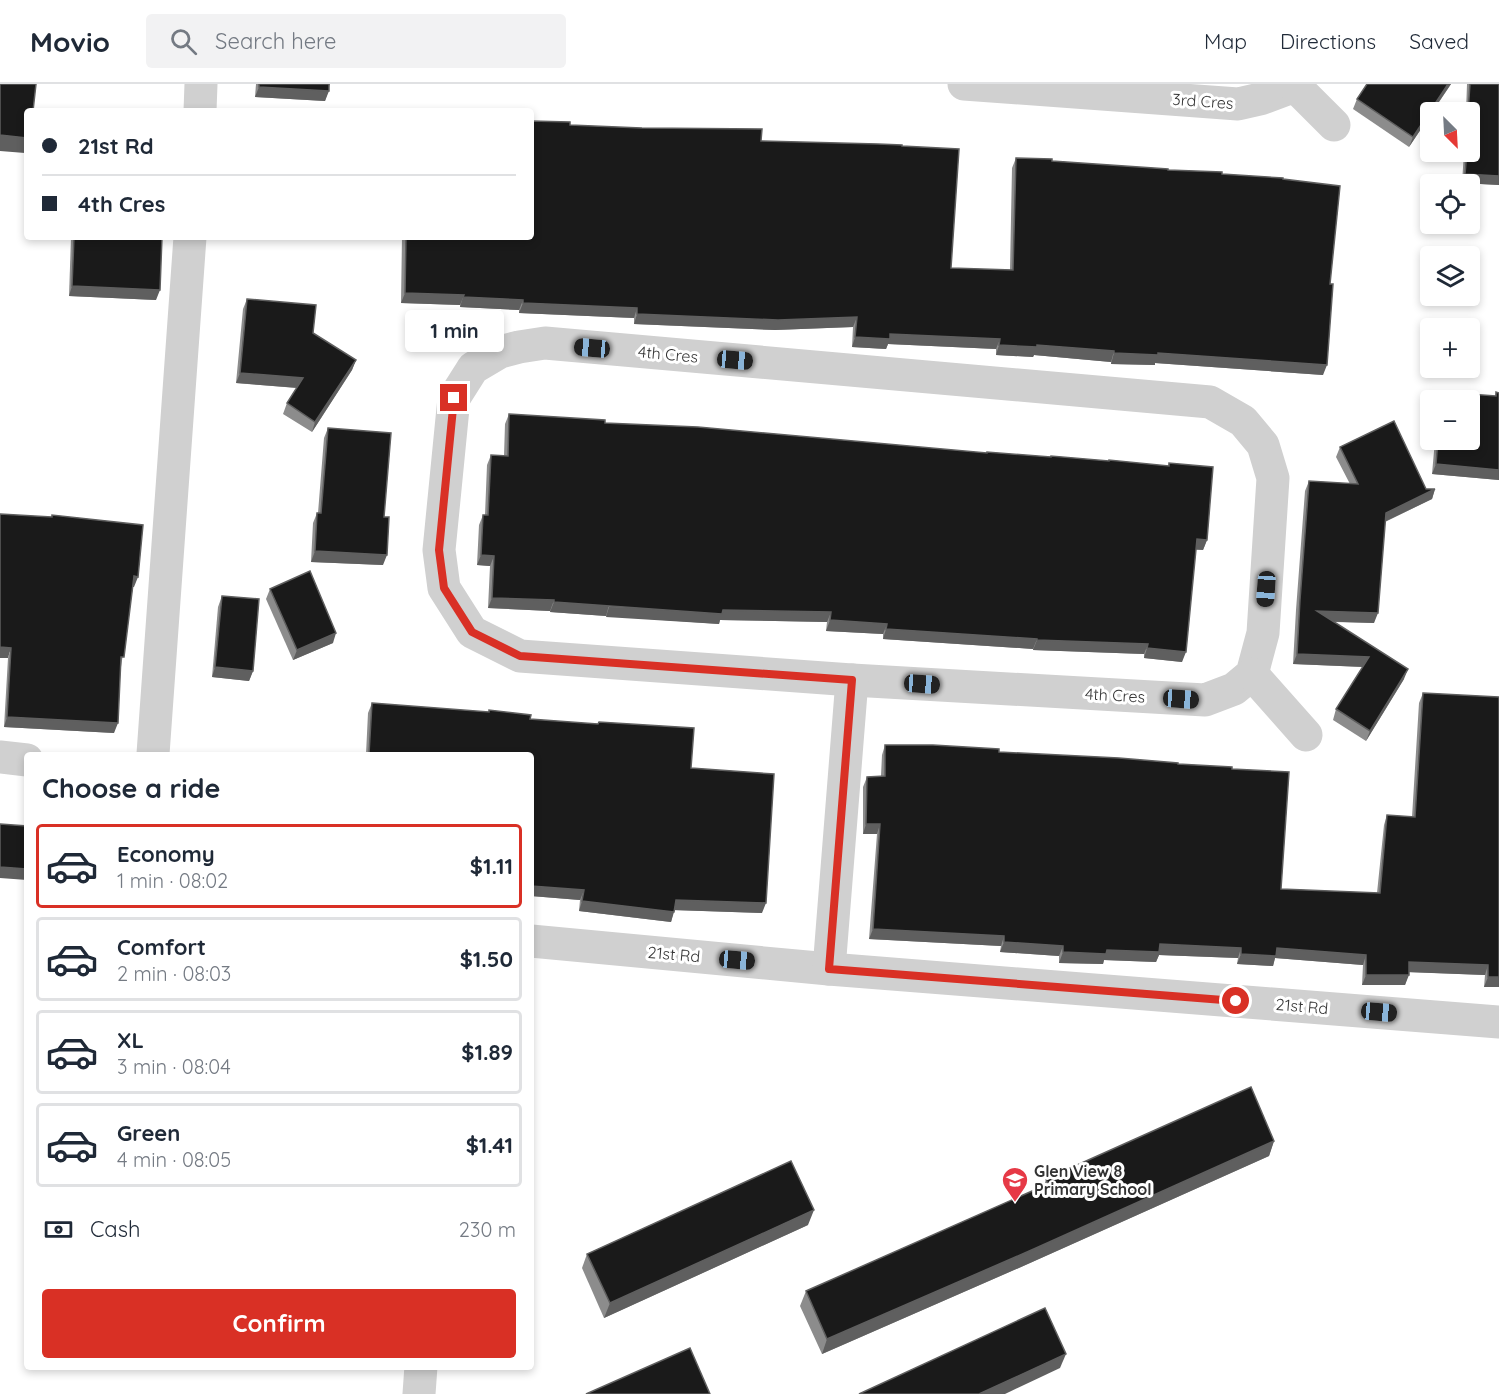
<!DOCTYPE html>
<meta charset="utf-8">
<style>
body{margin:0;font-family:Quicksand,sans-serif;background:#f2f2f3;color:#1f2937;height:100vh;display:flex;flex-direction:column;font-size:22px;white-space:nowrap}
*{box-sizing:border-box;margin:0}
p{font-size:20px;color:#747a83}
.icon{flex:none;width:33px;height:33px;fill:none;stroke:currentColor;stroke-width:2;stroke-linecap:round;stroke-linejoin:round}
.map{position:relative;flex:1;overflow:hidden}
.side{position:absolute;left:24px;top:668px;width:510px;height:618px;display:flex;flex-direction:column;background:#fff;border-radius:6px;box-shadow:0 3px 9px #0003}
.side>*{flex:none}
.hud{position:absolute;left:24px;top:24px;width:510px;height:132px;border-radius:6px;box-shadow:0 3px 9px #0003;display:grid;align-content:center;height:132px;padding:0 18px;background:#fff}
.needle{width:39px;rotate:156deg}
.tools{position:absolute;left:1420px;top:18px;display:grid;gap:12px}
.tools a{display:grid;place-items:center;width:60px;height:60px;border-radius:6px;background:#fff;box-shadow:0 3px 9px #0003;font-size:30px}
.end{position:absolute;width:27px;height:27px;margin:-14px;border:8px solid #d93025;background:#fff;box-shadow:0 0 0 3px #fff}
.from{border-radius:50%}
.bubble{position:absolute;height:42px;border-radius:6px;background:#fff;box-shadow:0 3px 9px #0003;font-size:20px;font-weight:800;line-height:42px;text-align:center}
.car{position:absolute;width:18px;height:36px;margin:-18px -9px;border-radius:8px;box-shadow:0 0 4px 2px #0007;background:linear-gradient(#222 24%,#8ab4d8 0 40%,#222 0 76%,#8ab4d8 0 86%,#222 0)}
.hud b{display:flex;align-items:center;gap:21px;height:57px;font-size:22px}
.hud b+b{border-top:2px solid #e0e1e3}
.hud i{width:15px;height:15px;background:#1f2937}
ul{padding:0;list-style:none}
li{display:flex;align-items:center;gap:18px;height:84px;margin:0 12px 9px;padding:0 6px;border:3px solid #e0e1e3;border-radius:6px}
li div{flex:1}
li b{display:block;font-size:22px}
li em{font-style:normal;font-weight:800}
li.current{border-color:#d93025}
li>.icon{width:54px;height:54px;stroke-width:1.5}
h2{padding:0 18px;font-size:27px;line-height:72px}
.pay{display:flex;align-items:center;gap:15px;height:66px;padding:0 18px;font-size:22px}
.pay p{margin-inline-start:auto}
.cta{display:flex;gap:12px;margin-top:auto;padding:12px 18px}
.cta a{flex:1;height:69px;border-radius:6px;background:#d93025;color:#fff;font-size:24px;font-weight:800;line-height:69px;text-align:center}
header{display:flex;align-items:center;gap:36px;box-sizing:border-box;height:84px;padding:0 30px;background:#fff;border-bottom:2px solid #e0e1e3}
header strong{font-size:28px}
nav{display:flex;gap:33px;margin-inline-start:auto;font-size:21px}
.search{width:420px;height:54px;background:#f2f2f3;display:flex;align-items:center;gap:15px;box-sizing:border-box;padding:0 21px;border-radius:6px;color:#747a83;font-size:22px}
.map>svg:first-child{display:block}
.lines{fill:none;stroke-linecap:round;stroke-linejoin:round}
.minor{stroke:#d0d0d0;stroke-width:33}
.wall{fill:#8c8c8c}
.shaded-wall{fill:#5f5f5f}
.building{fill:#1a1a1a;stroke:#5f5f5f;stroke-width:1.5}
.route{stroke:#d93025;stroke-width:8}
.labels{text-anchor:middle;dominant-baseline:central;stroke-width:6;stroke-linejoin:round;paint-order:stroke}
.street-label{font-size:16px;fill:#333;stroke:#fff}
.poi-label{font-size:16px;font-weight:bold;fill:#333;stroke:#fff;text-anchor:start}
</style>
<header>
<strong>Movio</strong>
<div class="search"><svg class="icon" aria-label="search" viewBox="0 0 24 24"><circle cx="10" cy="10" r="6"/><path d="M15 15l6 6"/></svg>Search here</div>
<nav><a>Map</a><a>Directions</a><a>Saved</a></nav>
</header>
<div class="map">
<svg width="1499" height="1310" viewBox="0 0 1499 1310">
<rect width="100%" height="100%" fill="#fff"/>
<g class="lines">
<g class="minor">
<polyline points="964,0 1238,20 1260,15 1295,2"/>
<polyline points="1295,0 1295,2 1334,41"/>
<polyline points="200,27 201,0"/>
<polygon points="545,259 1210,318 1243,337 1263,361 1273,394 1263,549 1252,590 1234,605 1205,616 852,596 520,572 472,548 444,504 439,466 454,314 473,284 500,268 519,263"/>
<polyline points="1252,590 1306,651"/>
<polyline points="153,670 190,153"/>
<polyline points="0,673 27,676"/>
<polyline points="531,857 829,885 1499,938"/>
<polyline points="829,885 852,596"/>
<polyline points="419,1310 421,1282"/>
</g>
</g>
<g class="wall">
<polygon points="256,0 330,0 325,17 255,13"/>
<polygon points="1367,0 1451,0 1409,63 1353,25 1357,15"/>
<polygon points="1467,0 1499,0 1499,101 1462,99 1464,68 1470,68 1470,28 1466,28"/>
<polygon points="570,41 761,57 951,184 1010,186 1012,84 1016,74 1222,90 1330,200 1323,291 1155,279 1155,281 1111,280 1111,278 1034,271 1033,273 996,271 996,265 888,260 886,265 852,263 853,243 775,246 634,240 634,234 519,229 519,226 460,223 460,221 401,219 402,153 531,153"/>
<polygon points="71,153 162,153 156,216 69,212"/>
<polygon points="247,215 313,249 356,276 352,286 312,348 283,330 287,319 297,304 236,299 243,225"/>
<polygon points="1442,308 1495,312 1496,308 1499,309 1499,396 1432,390 1435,356 1470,356 1470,316 1439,316"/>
<polygon points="509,330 605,339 987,369 1168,382 1169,379 1207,456 1203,466 1196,466 1182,578 1144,574 1144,570 1033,566 1033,565 883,555 883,550 826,547 827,538 720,536 719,540 550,528 550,527 488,524 490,482 477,481 479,441 483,431 485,431 487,381 491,371 504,372 505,340"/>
<polygon points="328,344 384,433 383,481 311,478 313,439 317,429 318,429 324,354"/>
<polygon points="1340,363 1426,405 1435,405 1432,415 1385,438 1374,539 1334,538 1404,595 1366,657 1333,636 1336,625 1363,583 1293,580 1296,526 1305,407 1309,397 1350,400 1336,373"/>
<polygon points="52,431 134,503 133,503 121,583 114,649 4,643 8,574"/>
<polygon points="270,505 333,559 293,576 266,515"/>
<polygon points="222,512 253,587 249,597 212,593 218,523"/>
<polygon points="1423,609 1499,613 1499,903 1484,903 1485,891 1409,888 1405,901 1362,901 1363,881 1275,874 1273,882 1237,880 1238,874 1159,871 1156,878 1104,876 1103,880 1059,879 1059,872 1000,868 1001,862 869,855 877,750 863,750 863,703 867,693 881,692 882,671 885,661 1178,680 1232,685 1281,805 1377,809 1384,741 1387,731 1412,733 1419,619"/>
<polygon points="372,619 530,635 691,684 762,829 674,826 671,838 579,827 580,816 531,812 531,670 366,670 368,629"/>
<polygon points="1274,1057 1269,1072 1030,1179 822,1270 800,1222 806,1207 1044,1102 1046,1095"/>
<polygon points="808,1141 604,1234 582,1184 587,1170"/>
</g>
<g class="shaded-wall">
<polygon points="1448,0 1451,0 1432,28 1431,28 1431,30 1409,63 1413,53"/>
<polygon points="259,3 329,7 325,17 255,13"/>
<polygon points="0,51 27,54 27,64 25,69 0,67"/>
<polygon points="1465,90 1499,92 1499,101 1462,99"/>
<polygon points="72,202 160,206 156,216 69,212"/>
<polygon points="405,209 464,211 460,221 401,219"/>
<polygon points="463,213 523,216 519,226 460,223"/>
<polygon points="523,219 637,224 634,234 519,229"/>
<polygon points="637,230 857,233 853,243 775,246 634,240"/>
<polygon points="890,250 1000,255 996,265 888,260 886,265 852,263 855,253"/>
<polygon points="999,261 1037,261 1114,267 1111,278 1034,271 1033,273 996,271"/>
<polygon points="1114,269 1158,269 1327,281 1323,291 1155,279 1155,281 1111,280"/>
<polygon points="356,276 352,286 312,348 315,338"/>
<polygon points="240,289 303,294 299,304 236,299"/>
<polygon points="1436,380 1499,386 1499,396 1432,390"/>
<polygon points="1435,405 1432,415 1382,439 1386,429"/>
<polygon points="1197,455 1207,456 1203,466 1194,465"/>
<polygon points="315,467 387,471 383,481 311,478"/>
<polygon points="481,471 494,472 490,482 477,481"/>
<polygon points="134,492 138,493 134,503 130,503"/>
<polygon points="492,514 554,516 550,527 488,524"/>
<polygon points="554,518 609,521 606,532 550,528"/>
<polygon points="609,523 831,528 827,538 720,536 719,540 606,533"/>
<polygon points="1317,527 1378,529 1374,539 1313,537"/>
<polygon points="830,536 887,540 883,550 826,547"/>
<polygon points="886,545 1037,555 1033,565 883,555"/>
<polygon points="336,549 333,559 293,576 297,566"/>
<polygon points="1037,556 1148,560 1144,570 1033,566"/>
<polygon points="0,563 11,564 8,574 0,574"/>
<polygon points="1147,564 1186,568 1182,578 1144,574"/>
<polygon points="1297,570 1369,573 1365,583 1293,580"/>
<polygon points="215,583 253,587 249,597 212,593"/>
<polygon points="1408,585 1404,595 1366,657 1370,647"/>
<polygon points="7,633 118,639 114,649 4,643"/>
<polygon points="866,740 880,740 877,750 863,750"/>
<polygon points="0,783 27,785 27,796 0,794"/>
<polygon points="531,802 584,806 580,816 531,812"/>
<polygon points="676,816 766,819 762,829 672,826"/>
<polygon points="582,817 674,828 671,838 579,827"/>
<polygon points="873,845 1004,852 1001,862 869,855"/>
<polygon points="1004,858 1063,862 1059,872 1000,868"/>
<polygon points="1160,860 1241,864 1238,874 1159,871 1156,878 1104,876 1103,880 1059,879 1063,868 1107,866"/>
<polygon points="1277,864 1366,871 1363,881 1275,874 1273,882 1237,880 1241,870"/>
<polygon points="1409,878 1488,881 1485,891 1405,888"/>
<polygon points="1366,891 1409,891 1405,901 1362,901"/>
<polygon points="1488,893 1499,893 1499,903 1484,903"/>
<polygon points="1274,1057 1269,1072 1030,1179 822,1270 827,1255"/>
<polygon points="814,1126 808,1141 604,1234 610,1219"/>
<polygon points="1066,1270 1060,1284 1005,1310 979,1310"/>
</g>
<g class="building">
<polygon points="0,0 36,0 33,27 27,27 27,54 0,51"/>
<polygon points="259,0 329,0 329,7 259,3"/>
<polygon points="1367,0 1448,0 1413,53 1357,15"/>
<polygon points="1470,0 1499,0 1499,92 1465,90 1467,68 1470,68 1470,28 1468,28"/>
<polygon points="531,37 570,38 570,41 642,44 762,45 761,57 878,60 902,61 902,62 959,65 951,184 1013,186 1016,74 1052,75 1052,77 1168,85 1168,86 1222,88 1222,90 1283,94 1283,95 1340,102 1330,200 1333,200 1327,281 1158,269 1158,271 1114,269 1114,267 1037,261 1037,263 999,261 1000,255 890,250 890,255 855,253 857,233 778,236 637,230 637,224 523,219 523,216 463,213 464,211 405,209 406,153 531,153"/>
<polygon points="74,153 162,153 160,206 72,202"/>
<polygon points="247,215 316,221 313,249 356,276 315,338 287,319 303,294 240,289"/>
<polygon points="1442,308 1496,312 1496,308 1499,309 1499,386 1436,380 1438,356 1470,356 1470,316 1441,316"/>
<polygon points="509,330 605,336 605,339 698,343 987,369 987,368 1051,373 1051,372 1109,377 1109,376 1169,382 1169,379 1213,383 1207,456 1197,455 1186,568 1147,564 1148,560 1037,556 1037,555 886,545 887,540 830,536 831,528 723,526 722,530 554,518 554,516 492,514 494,472 481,471 483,431 488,431 491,371 508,372"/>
<polygon points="1394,337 1426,405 1435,405 1386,429 1378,529 1317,527 1408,585 1370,647 1336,625 1369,573 1297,570 1300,516 1309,397 1358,400 1340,363"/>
<polygon points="328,344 391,349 384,433 389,433 387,471 315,467 317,429 321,429"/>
<polygon points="0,430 52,433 52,431 143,441 138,493 134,492 124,573 121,573 118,639 7,633 11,564 0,563"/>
<polygon points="310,487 336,549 297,566 270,505"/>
<polygon points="222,512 259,515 253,587 215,583"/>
<polygon points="1423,609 1499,613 1499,893 1488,893 1488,881 1409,878 1409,891 1366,891 1366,871 1277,864 1276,872 1241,870 1241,864 1160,860 1159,868 1107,866 1106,870 1063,868 1063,862 1004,858 1004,852 873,845 880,740 866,740 867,693 885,692 885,661 933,661 999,665 999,668 1119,674 1178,679 1178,680 1232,683 1232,685 1289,688 1281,805 1380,809 1387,731 1415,733"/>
<polygon points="372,619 489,628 489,626 531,631 530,635 598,640 599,638 694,644 691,684 774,690 766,819 676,816 674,828 582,817 584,806 531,802 531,670 369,670"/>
<polygon points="0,740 27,742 27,785 0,783"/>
<polygon points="1251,1003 1274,1057 1036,1164 827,1255 806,1207 1048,1100 1046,1095"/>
<polygon points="791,1077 814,1126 610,1219 587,1170"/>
<polygon points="1045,1224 1066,1270 979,1310 859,1310"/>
<polygon points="690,1264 710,1310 586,1310"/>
</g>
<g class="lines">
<polyline class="route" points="454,314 439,466 444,504 472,548 520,572 852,596 829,885 1236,917"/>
</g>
<defs>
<g id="school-pin" transform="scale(1.35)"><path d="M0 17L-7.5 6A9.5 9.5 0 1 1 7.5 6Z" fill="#e63946" stroke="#fff"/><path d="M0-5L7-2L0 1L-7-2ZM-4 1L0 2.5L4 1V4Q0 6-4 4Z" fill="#fff"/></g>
</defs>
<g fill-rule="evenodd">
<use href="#school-pin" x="1015" y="1096"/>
</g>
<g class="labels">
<g class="street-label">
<text transform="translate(1203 17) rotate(4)">3rd Cres</text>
<text transform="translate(668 270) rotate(5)">4th Cres</text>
<text transform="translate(1115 611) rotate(3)">4th Cres</text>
<text transform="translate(674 870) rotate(5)">21st Rd</text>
<text transform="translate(1302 922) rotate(5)">21st Rd</text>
</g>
<g class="poi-label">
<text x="1034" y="1087">Glen View 8<tspan x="1034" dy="18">Primary School</tspan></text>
</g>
</g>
</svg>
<div class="tools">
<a><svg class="needle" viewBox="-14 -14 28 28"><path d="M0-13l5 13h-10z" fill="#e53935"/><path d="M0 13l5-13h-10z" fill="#747a83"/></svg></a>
<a><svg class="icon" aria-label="locate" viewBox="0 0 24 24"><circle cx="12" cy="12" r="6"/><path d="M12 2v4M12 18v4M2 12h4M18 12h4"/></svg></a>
<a><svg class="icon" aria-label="layers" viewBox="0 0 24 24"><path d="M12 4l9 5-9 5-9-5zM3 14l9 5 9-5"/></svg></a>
<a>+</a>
<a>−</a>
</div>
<i class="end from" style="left:1236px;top:917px"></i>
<i class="end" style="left:454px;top:314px"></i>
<div class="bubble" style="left:405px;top:226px;width:99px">1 min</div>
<i class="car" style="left:592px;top:264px;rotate:275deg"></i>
<i class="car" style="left:735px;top:276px;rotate:95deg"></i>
<i class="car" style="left:1266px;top:505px;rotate:184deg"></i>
<i class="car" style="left:922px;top:600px;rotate:94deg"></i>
<i class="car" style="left:1181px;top:615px;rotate:94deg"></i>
<i class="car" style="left:737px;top:876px;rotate:95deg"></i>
<i class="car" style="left:1379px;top:928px;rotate:95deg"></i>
<div class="hud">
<b><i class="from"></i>21st Rd</b>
<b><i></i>4th Cres</b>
</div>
<section class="side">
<h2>Choose a ride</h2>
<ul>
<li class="current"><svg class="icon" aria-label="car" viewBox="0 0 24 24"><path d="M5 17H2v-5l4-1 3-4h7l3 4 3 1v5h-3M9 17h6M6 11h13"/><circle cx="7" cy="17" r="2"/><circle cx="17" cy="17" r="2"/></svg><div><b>Economy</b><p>1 min · 08:02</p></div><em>$1.11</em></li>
<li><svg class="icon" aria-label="car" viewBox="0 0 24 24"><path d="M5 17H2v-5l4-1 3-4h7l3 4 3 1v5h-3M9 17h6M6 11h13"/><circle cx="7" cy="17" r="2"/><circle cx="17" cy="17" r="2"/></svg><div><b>Comfort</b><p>2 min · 08:03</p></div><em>$1.50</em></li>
<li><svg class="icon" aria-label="car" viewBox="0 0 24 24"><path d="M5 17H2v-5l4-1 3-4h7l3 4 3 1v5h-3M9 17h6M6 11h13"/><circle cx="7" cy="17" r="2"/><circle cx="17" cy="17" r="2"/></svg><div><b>XL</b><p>3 min · 08:04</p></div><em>$1.89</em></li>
<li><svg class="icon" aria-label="car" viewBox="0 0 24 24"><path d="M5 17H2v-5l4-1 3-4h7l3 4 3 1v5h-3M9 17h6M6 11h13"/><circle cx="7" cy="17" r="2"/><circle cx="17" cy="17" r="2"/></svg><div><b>Green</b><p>4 min · 08:05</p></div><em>$1.41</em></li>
</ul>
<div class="pay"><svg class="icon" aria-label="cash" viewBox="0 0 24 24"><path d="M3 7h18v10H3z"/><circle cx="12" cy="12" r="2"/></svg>Cash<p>230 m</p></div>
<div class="cta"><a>Confirm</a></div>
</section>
</div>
